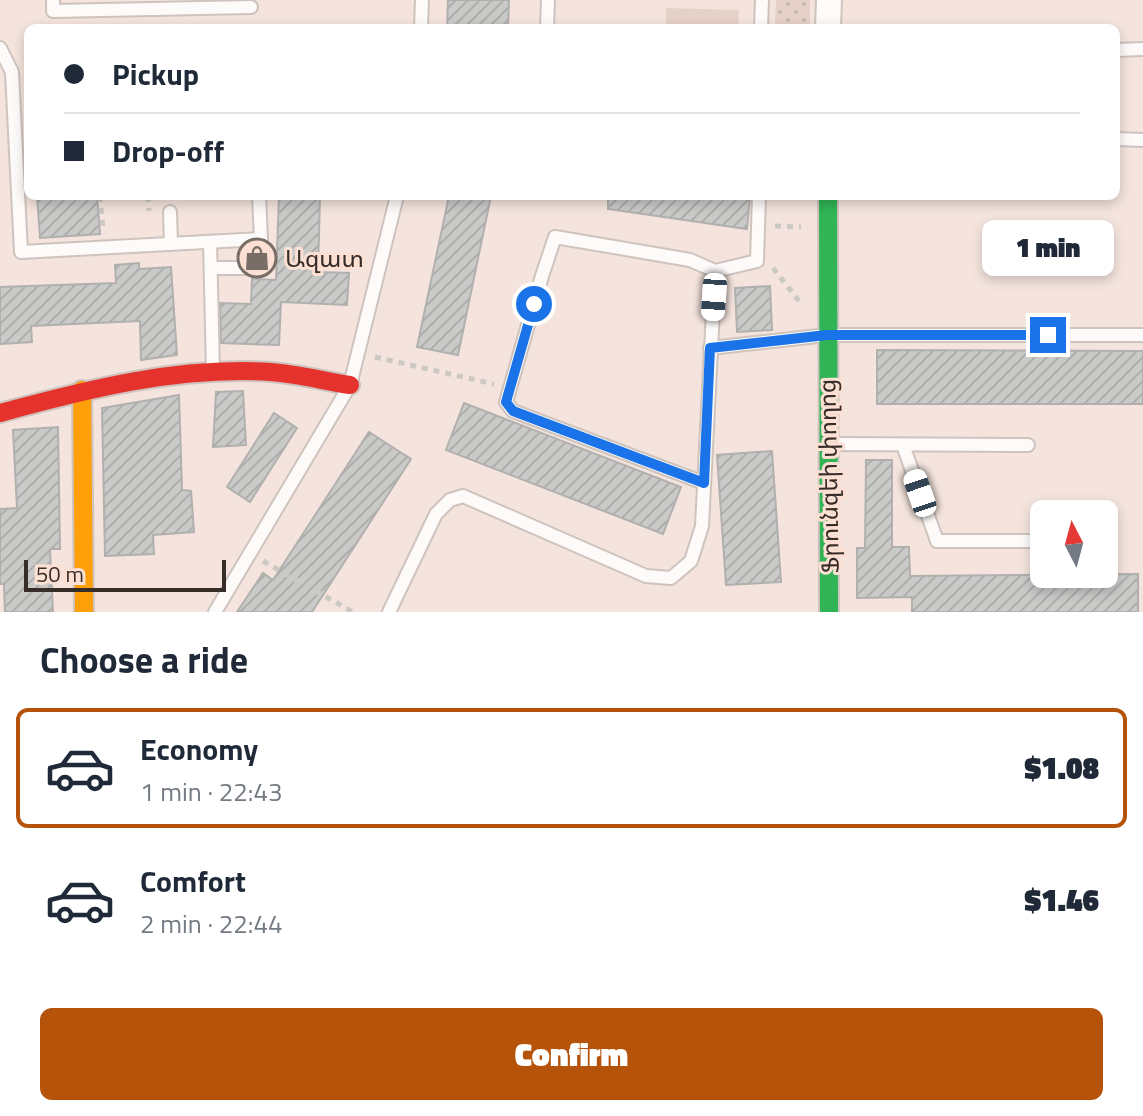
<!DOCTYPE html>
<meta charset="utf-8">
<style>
body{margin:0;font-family:"Titillium Web","Noto Sans Armenian",sans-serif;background:#f6f6f7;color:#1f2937;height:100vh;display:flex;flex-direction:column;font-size:30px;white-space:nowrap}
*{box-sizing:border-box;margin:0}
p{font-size:26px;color:#747a83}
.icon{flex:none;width:44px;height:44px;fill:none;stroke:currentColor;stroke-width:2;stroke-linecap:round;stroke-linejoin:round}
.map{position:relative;height:612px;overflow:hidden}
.sheet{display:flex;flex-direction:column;background:#fff;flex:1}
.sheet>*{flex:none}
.guide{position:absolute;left:24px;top:24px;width:1096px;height:176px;border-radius:12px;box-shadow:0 4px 12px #0003;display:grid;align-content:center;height:176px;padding:0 40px;background:#fff}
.needle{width:52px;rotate:354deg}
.tools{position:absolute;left:1030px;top:500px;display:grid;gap:16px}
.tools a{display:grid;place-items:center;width:88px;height:88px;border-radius:12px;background:#fff;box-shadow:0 4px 12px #0003;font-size:40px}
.scale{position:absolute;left:24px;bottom:20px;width:202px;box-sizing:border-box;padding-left:8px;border:4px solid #372d28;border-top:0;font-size:22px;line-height:28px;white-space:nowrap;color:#372d28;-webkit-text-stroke:6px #fde0d4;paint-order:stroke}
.end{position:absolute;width:36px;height:36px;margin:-18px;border:10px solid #1a73e8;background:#fff;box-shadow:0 0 0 4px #fff}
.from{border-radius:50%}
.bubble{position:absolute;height:56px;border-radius:12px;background:#fff;box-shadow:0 4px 12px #0003;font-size:26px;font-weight:800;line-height:56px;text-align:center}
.car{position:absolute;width:24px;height:48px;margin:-24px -12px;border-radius:10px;box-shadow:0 0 6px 2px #0007;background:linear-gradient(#fff 24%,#345 0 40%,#fff 0 76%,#345 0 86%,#fff 0)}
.guide b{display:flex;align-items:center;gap:28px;height:76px;font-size:30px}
.guide b+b{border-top:2px solid #e0e1e3}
.guide i{width:20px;height:20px;background:#1f2937}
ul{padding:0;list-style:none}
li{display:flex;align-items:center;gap:24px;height:120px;margin:0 16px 12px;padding:0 24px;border:4px solid transparent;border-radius:12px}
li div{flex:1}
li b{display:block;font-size:30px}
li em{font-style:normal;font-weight:800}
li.on{border-color:#b45309}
li>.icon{width:72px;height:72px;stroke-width:1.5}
h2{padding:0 40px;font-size:36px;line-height:96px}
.cta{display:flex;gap:16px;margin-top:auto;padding:16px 40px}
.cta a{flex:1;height:92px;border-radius:12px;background:#b45309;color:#fff;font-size:32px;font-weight:800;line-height:92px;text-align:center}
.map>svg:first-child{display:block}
.grass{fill:url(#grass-dots)}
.pitch{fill:#e6d1c8}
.building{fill:url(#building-hatch);stroke:#b1b0af;stroke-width:2}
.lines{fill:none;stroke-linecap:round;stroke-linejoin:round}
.lane-casing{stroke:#cfc3be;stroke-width:16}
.street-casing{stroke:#cfc3be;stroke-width:28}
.fast-casing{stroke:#cfc3be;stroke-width:22}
.slow-casing{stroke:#cfc3be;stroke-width:22}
.jam-casing{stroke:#cfc3be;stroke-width:22}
.path{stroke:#ccc8c4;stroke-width:5;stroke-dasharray:6 6;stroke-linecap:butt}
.lane{stroke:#fdfbfa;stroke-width:12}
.street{stroke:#fdfbfa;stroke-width:24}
.fast{stroke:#30b455;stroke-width:18}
.slow{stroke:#ff9f0a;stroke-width:18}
.jam{stroke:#e5322d;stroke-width:18}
.route{stroke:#1a73e8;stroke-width:10}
.labels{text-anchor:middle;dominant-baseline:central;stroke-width:6;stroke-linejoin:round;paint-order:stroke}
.poi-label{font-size:24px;fill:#372d28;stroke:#fde0d4;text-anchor:start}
.street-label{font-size:24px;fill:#372d28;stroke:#fde0d4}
</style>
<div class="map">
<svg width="1143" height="612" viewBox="0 0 1143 612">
<defs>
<pattern id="grass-dots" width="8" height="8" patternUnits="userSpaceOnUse" patternTransform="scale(2)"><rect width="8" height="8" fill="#e6d1c8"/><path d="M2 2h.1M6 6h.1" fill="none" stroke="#c6b4ac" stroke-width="1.8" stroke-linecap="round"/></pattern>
<pattern id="building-hatch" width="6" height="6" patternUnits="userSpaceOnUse" patternTransform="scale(2)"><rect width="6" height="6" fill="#cacac9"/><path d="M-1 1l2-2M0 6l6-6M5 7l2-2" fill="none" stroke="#aeaead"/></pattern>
</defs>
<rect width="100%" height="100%" fill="#f4e4dd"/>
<polygon class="grass" points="776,0 810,0 810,28 775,28"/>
<polygon class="pitch" points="666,8 739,10 738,28 666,28"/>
<g class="building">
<polygon points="448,0 509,0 508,28 447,28"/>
<polygon points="37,196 97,196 100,234 40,238"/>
<polygon points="279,196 320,196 318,272 349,273 347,305 281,302 279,345 221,343 220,303 251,304 252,279 276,280"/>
<polygon points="449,196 491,196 458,355 417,347"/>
<polygon points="608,196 750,196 747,229 608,209"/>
<polygon points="139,263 139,269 171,267 177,355 141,360 140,321 31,326 32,342 0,344 0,287 116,283 115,265"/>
<polygon points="770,286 772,330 737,332 735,288"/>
<polygon points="877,350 1143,351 1143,404 877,404"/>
<polygon points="243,391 246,445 213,447 216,392"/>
<polygon points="179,395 182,490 191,491 194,532 153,535 154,554 105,556 102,408"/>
<polygon points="464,403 681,487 663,534 446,450"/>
<polygon points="274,413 297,428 250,502 227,487"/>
<polygon points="58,427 60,549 50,549 53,612 5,612 4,584 0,584 0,509 17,508 13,430"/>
<polygon points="369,432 411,459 312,612 237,612 263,573 273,580"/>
<polygon points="772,451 781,582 726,585 717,455"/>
<polygon points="866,460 892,460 892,547 909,547 910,576 1138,574 1138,612 912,612 912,597 857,598 857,548 865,548"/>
</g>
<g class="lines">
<g class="lane-casing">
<g id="lane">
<polyline points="53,0 53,11 251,7"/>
<polyline points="421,28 422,0"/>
<polyline points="547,28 548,0"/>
<polyline points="761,28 762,0"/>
<polyline points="0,48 12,72 21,252 261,239 259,196"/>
<polyline points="1116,50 1143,49"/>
<polyline points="1116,139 1143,140"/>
<polyline points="170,212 171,244"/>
<polyline points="210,242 213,371"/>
<polyline points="211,268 264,268"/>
<polyline points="710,348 827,335 1143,335"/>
<polyline points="832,444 1028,445"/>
<polyline points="903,445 937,541 1044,541"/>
<polyline points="704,483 513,411 506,402 542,276 555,237 690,260 715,271 757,261 759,196"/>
<polyline points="215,612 350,385 397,196"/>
<polyline points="389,612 436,514 450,500 463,496 646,576 671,578 691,561 702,526 715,271"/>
</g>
</g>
<g class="street-casing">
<polyline id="street" points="828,28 829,0"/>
</g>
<g class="fast-casing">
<polyline id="fast" points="828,196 829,612"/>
</g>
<g class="slow-casing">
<polyline id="slow" points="82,390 84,612"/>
</g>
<g class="jam-casing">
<path id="jam" d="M0,413C88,389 179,366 271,372C298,374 324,381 350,385"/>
</g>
<g class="path">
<polyline points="100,196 103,230"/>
<polyline points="148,196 149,211"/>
<polyline points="775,226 801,227"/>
<polyline points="773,268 799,301"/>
<polyline points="375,357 494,384"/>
<polyline points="263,561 353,612"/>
</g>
<use href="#lane" class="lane"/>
<use href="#street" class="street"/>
<use href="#fast" class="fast"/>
<use href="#slow" class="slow"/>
<use href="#jam" class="jam"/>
</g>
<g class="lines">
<polyline class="route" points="534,304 506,402 513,411 704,483 710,348 827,335 1048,335"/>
</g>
<defs>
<g id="shop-ring" transform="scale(2)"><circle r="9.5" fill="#fde0d4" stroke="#796d67" stroke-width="1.5"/><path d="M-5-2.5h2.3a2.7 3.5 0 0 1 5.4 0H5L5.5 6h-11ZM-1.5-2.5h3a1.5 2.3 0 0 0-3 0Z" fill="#796d67"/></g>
</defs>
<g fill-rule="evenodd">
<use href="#shop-ring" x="257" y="258"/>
</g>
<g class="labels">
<g class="poi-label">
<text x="285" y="258">Ազատ</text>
</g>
<g class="street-label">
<text transform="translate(828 476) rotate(-91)">Ֆրունզեի փողոց</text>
</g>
</g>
</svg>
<div class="tools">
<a><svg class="needle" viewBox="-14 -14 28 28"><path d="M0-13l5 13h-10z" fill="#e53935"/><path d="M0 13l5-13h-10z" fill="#747a83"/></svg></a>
</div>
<div class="scale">50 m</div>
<i class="end from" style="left:534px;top:304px"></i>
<i class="end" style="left:1048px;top:335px"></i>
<div class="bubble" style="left:982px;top:220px;width:132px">1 min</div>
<i class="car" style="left:714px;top:297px;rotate:184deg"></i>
<i class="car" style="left:920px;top:493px;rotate:341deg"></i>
<div class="guide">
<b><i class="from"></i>Pickup</b>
<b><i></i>Drop-off</b>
</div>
</div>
<section class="sheet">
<h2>Choose a ride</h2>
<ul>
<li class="on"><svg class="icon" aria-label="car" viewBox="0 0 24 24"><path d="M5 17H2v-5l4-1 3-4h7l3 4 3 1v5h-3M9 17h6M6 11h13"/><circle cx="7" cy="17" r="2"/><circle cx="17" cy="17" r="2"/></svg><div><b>Economy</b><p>1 min · 22:43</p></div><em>$1.08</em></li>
<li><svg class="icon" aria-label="car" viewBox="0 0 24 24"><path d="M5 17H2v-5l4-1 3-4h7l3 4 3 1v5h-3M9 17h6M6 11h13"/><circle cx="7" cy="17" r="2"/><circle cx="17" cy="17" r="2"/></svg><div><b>Comfort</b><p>2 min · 22:44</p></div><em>$1.46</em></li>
</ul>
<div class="cta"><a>Confirm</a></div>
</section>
